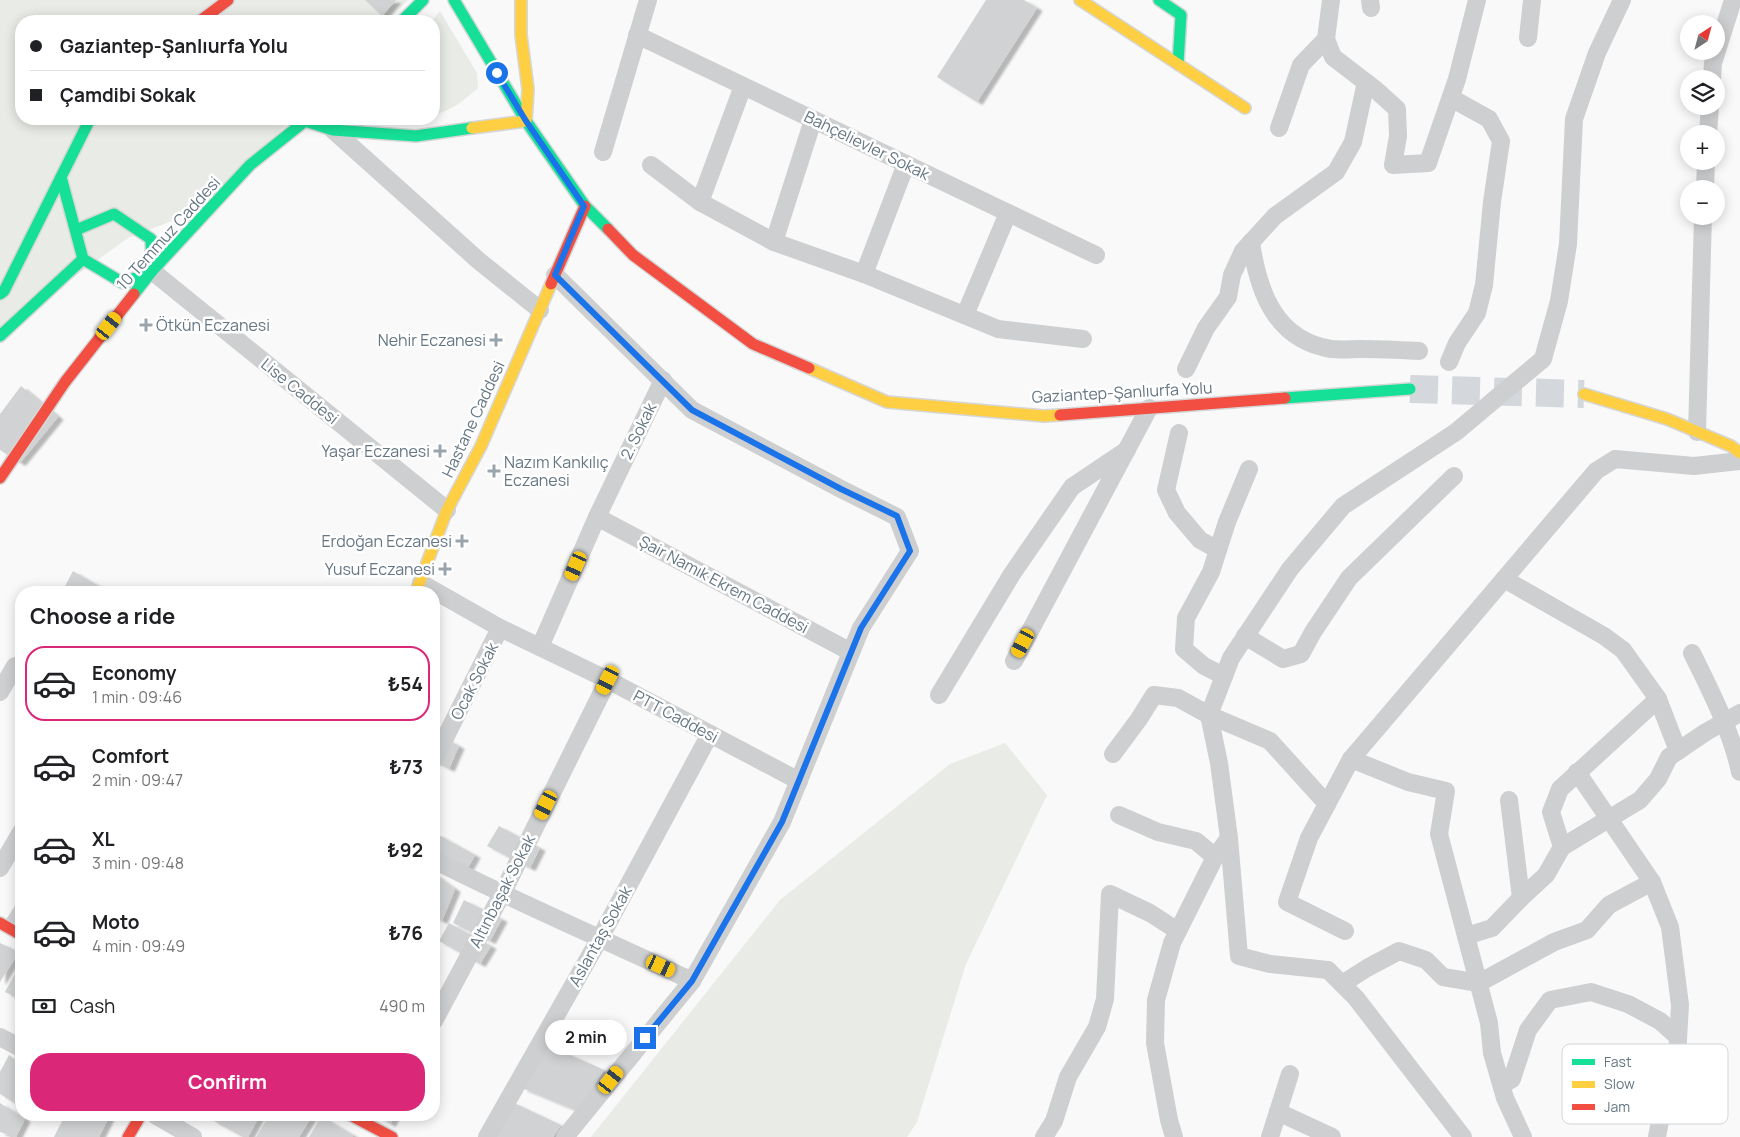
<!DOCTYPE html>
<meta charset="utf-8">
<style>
body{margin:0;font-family:Manrope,sans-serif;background:#f2f2f2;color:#202124;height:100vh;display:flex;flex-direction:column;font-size:19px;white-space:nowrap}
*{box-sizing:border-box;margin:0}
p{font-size:16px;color:#757577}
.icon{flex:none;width:28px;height:28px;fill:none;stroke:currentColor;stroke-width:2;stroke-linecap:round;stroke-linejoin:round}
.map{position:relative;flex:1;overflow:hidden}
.sheet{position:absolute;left:15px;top:586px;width:425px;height:535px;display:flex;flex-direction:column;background:#fff;border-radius:20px;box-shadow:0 2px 12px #0003}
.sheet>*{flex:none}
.hud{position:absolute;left:15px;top:15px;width:425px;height:110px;border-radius:20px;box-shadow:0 2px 12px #0003;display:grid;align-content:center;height:110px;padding:0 15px;background:#fff}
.needle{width:32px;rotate:36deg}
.controls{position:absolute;left:1680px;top:15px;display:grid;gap:10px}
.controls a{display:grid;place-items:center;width:45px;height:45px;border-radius:50%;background:#fff;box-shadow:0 2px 12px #0003;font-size:25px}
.end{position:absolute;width:22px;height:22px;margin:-11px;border:6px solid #1a73e8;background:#fff;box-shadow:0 0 0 2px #fff}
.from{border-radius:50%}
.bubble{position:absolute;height:35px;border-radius:18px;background:#fff;box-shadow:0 2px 12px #0003;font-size:16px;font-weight:700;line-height:35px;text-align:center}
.car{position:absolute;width:15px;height:30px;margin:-15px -8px;border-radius:6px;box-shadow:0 0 4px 1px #0007;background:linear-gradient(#f5c518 24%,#345 0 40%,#f5c518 0 76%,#345 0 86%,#f5c518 0)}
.hud b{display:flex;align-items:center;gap:18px;height:48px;font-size:19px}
.hud b+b{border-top:1px solid #e0e0e0}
.hud i{width:12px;height:12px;background:#202124}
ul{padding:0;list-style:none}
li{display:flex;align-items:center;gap:15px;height:75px;margin:0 10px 8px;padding:0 5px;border:2px solid transparent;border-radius:20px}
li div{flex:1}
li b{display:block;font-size:19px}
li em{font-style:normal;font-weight:700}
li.on{border-color:#db2777}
li>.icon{width:45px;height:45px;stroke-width:1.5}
h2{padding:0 15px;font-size:22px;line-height:60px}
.pay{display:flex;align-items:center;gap:12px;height:55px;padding:0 15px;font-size:19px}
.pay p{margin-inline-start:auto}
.cta{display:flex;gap:10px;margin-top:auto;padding:10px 15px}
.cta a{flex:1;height:58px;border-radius:20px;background:#db2777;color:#fff;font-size:20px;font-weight:700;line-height:58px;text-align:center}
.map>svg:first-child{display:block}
.green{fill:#e8ebe6}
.building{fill:#d0d2d3;filter:url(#shadow)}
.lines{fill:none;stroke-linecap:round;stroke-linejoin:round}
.primary-tunnel{stroke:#d4d8dc;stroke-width:28;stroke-dasharray:28 14;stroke-linecap:butt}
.fast-casing{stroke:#d5d6d7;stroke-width:14}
.slow-casing{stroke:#d5d6d7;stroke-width:14}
.jam-casing{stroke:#d5d6d7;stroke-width:14}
.street{stroke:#cecfd0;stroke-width:18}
.fast{stroke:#16e098;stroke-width:11}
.slow{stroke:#ffcf43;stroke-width:11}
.jam{stroke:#f24e42;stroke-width:11}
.route{stroke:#1a73e8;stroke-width:6}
.poi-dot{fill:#99a4ac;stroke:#fff;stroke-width:2}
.labels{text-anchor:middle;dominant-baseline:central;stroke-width:5;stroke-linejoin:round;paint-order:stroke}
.street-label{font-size:16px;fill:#657683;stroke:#fff}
.poi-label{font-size:16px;fill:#657683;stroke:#fff;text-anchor:end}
.key{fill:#fff;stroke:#d1d6da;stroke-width:1}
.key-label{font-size:14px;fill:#657683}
</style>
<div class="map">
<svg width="1740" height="1137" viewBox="0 0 1740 1137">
<defs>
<filter id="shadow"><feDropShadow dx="5.5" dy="3" stdDeviation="1" flood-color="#0004"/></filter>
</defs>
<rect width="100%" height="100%" fill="#f9f9f9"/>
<g class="green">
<polygon points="0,0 408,0 387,21 21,21 21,119 292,119 205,208 128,238 0,330"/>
<path d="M440,11L477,73L478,88C465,99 451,112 434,114V21H432Z"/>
<polygon points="1005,743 1047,795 966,964 917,1122 907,1137 591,1137 780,900 950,764"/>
</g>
<g class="building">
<polygon points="365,0 396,0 382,16"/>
<polygon points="986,0 1024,0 1037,8 977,102 937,77"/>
<polygon points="21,386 58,417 20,463 0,450 0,414"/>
<polygon points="73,571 109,592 62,592"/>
<polygon points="434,732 459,746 449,769 434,761"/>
<polygon points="499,826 540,848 530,868 487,846"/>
<polygon points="437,834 475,855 464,875 434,860 434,839"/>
<polygon points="434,874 455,889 442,921 434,917"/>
<polygon points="21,896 21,932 4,923"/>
<polygon points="464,900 502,919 490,941 453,923"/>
<polygon points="449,923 491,946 480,964 439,941"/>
<polygon points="0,943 19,952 0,982"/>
<polygon points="21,962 21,1000 5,992"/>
<polygon points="548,1045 604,1070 578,1111 522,1088"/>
<polygon points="9,1055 21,1064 21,1107 0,1094 0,1072"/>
<polygon points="512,1102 561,1125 553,1137 493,1137"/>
<polygon points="0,1103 25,1119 16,1137 0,1132"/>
<polygon points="65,1115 110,1115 99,1137 54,1137"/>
<polygon points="215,1115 260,1115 248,1137 243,1137 212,1120"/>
<polygon points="269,1115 311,1115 312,1116 299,1137 256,1137"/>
<polygon points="377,1115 395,1115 390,1124"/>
<polygon points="321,1116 353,1135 352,1137 309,1137"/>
</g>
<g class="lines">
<polyline class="primary-tunnel" points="1410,389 1584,394"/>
<g class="fast-casing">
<g id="fast">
<polyline points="454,0 526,121 585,206 608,229"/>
<polyline points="1159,0 1181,15 1178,64"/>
<polyline points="402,21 423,0"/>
<polyline points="61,177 83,259 123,283 152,271 151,239 114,214 76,230"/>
<polyline points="0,294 4,291 90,119"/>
<polyline points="134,294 152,271 250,165 305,121 333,130 416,136 472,128"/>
<polyline points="0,336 83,259"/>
<polyline points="1285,398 1410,389"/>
</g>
</g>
<g class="slow-casing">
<g id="slow">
<polyline points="1080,0 1245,108"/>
<polyline points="472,128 526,121 528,89 521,35 521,0"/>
<polyline points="809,368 887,402 1044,416 1060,415"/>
<polyline points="1584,394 1667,419 1731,446 1740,453"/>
<polyline points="416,592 447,510 481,446 551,284"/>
</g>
</g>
<g class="jam-casing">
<g id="jam">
<polyline points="200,21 228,0"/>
<polyline points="608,229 633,255 753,344 809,368"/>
<polyline points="551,284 585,206"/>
<polyline points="1060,415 1285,398"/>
<polyline points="0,478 65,382 134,294"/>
<polyline points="0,923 21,935"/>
<polyline points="350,1115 392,1137"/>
<polyline points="128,1137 141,1115"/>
</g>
</g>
<g class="street">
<polyline points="1331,0 1326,39 1333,57 1376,90 1397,109 1398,136 1393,165 1428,163 1457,79 1477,0"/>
<polyline points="1370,0 1371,8"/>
<polyline points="637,35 1096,255"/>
<polyline points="1528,38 1532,0"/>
<polyline points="1712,79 1713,63 1733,0"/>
<polyline points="1279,128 1301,65 1326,39"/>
<polyline points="333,130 479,261 540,310"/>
<polyline points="1708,134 1710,106"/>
<polyline points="603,152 648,0"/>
<polyline points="651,165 700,202 774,242 864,274 998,329 1083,339"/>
<polyline points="1705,189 1706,161"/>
<polyline points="700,202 743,86"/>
<polyline points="774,242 813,120"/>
<path d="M1251,242C1258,291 1275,340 1331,349C1341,350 1352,349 1361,349C1381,349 1400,350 1419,351"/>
<polyline points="152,271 447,510"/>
<polyline points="864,274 906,164"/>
<polyline points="555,275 692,410 841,489 897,517 910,551 861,628 782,822 692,981 565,1137"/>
<polyline points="965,315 1008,213"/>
<polyline points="1449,362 1457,343 1477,313 1484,285 1492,202 1501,141 1489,119 1451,98"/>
<polyline points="1186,369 1206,328 1228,297 1232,275 1243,251 1275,216 1336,172 1353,142 1366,82"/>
<polyline points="1697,432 1703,216"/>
<polyline points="1179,433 1166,490 1177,513 1200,540 1218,550"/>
<polyline points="597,517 851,652"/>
<polyline points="1504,579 1604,636 1623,650 1658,699 1678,751"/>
<polyline points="421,583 500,628 608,680 799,781"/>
<polyline points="1245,636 1283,659 1301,654 1313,632 1349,578 1454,476"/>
<polyline points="540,647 597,517 663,380"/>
<path d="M1692,653C1711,692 1731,730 1740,772"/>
<polyline points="1014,661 1149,408"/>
<polyline points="1224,676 1204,666 1184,649 1186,618 1211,572 1227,522 1249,469"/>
<polyline points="0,692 15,666 21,669"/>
<polyline points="939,695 1012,574 1072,487 1127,450"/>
<polyline points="1113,754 1139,719 1154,695 1178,698 1209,715 1270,741 1327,804"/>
<polyline points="1351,759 1408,782 1446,791 1439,834 1489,1023 1492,1053 1505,1098 1523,1137"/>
<polyline points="434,760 500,628"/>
<polyline points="1577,772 1652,882 1670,927 1680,1005 1677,1057 1664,1100 1657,1137"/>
<polyline points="1509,800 1521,898"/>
<polyline points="1119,815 1158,832 1196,841 1215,857"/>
<polyline points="1562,847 1640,800 1658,779 1669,757 1706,732 1740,713"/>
<path d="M434,860C518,903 606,940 692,981"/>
<polyline points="0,868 21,832"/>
<polyline points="1345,931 1287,902 1309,838 1351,759 1596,471 1615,459 1694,466 1740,461"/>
<polyline points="1466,936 1492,928 1521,898 1546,875 1562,847 1551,812 1560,789 1658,699"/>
<polyline points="1342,984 1367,968 1399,951 1426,960 1443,977 1479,983 1554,942 1587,930 1609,905 1652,882"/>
<polyline points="434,1021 502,894 608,680"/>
<polyline points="0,1037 21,1048"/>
<polyline points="1502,1085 1512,1079 1528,1030 1550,1000 1591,992 1628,1004 1660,1021 1678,1037"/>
<polyline points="1278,1112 1332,1137"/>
<polyline points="1586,1112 1672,1074"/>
<polyline points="155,1115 193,1137"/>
<polyline points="487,1137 600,938 710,734"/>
<polyline points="1044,1137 1054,1121 1068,1077 1097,1027 1105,999 1110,894 1150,913 1178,931"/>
<polyline points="1174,1137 1169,1120 1155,1043 1156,1000 1172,943 1215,857 1229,838"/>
<polyline points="1270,1137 1290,1074"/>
<polyline points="1463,1137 1356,998 1328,970 1270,964 1239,956 1229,838 1219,763 1209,715 1231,658 1290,569 1343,506 1456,432 1543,359 1559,301 1568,244 1574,119 1597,53 1622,0"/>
</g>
<use href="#fast" class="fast"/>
<use href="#slow" class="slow"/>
<use href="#jam" class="jam"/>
</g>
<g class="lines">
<polyline class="route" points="497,73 526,121 584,206 555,275 692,410 841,489 897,516 910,551 861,628 782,822 692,981 645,1038"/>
</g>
<g class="poi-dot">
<path d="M143.5 317.5h5v5h5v5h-5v5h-5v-5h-5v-5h5z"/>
<path d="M493.5 332.5h5v5h5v5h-5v5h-5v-5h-5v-5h5z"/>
<path d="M437.5 443.5h5v5h5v5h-5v5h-5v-5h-5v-5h5z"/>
<path d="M491.5 463.5h5v5h5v5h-5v5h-5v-5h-5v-5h5z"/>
<path d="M459.5 533.5h5v5h5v5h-5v5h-5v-5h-5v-5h5z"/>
<path d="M442.5 561.5h5v5h5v5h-5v5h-5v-5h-5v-5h5z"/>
</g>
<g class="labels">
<g class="street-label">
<text transform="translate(867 145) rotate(26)">Bahçelievler Sokak</text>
<text transform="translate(168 233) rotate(-48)">10 Temmuz Caddesi</text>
<text transform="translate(300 391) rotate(39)">Lise Caddesi</text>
<text transform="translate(1122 392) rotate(-3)">Gaziantep-Şanlıurfa Yolu</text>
<text transform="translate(473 419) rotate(-65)">Hastane Caddesi</text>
<text transform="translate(638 431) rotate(-64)">2. Sokak</text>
<text transform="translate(724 584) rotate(28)">Şair Namık Ekrem Caddesi</text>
<text transform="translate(474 681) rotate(-63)">Ocak Sokak</text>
<text transform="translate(676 716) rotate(28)">PTT Caddesi</text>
<text transform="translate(502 891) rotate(-63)">Altınbaşak Sokak</text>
<text transform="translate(600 936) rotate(-61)">Aslantaş Sokak</text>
</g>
<g class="poi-label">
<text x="156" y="325" text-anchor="start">Ötkün Eczanesi</text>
<text x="486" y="340">Nehir Eczanesi</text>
<text x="430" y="451">Yaşar Eczanesi</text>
<text x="504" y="462" text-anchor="start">Nazım Kankılıç<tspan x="504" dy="18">Eczanesi</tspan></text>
<text x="452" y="541">Erdoğan Eczanesi</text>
<text x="435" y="569">Yusuf Eczanesi</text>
</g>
</g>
<rect x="1562" y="1044" width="166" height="80" rx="8" class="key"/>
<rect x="1572" y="1059" width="23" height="6" fill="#16e098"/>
<rect x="1572" y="1081" width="23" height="7" fill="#ffcf43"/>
<rect x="1572" y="1104" width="23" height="6" fill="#f24e42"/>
<g class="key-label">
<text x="1604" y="1067">Fast</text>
<text x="1604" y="1089">Slow</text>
<text x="1604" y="1112">Jam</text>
</g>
</svg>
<div class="controls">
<a><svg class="needle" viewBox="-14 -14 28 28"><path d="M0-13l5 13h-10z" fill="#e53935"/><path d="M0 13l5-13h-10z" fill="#757577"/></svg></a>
<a><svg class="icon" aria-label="layers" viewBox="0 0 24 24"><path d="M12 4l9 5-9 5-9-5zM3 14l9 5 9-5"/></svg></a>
<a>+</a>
<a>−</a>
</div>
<i class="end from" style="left:497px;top:73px"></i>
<i class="end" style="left:645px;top:1038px"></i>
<div class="bubble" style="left:545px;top:1020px;width:82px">2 min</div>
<i class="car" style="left:109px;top:326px;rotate:38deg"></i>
<i class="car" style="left:576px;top:566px;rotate:204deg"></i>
<i class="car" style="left:1023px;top:643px;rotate:208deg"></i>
<i class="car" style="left:608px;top:680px;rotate:207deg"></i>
<i class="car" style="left:546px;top:805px;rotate:206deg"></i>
<i class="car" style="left:661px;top:966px;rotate:115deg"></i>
<i class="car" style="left:611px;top:1080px;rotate:39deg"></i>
<div class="hud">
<b><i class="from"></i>Gaziantep-Şanlıurfa Yolu</b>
<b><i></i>Çamdibi Sokak</b>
</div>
<section class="sheet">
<h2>Choose a ride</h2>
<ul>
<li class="on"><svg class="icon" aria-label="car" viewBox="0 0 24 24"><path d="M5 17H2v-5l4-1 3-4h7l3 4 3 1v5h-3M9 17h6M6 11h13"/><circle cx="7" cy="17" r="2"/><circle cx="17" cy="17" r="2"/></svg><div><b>Economy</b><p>1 min · 09:46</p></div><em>₺54</em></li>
<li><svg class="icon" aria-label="car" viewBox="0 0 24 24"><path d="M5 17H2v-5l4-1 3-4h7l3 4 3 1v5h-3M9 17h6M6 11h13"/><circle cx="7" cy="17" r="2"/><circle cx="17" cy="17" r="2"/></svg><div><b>Comfort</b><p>2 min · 09:47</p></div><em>₺73</em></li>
<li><svg class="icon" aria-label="car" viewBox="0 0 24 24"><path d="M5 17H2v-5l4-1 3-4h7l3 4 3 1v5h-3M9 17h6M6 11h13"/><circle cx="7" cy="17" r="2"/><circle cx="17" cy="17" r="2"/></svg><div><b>XL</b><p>3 min · 09:48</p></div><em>₺92</em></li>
<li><svg class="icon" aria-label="car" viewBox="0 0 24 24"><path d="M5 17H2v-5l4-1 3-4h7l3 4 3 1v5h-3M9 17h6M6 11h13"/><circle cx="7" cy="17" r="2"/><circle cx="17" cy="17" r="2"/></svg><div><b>Moto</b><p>4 min · 09:49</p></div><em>₺76</em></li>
</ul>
<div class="pay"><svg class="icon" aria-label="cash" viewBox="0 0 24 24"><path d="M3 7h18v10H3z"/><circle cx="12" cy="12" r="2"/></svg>Cash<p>490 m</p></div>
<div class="cta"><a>Confirm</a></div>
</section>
</div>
